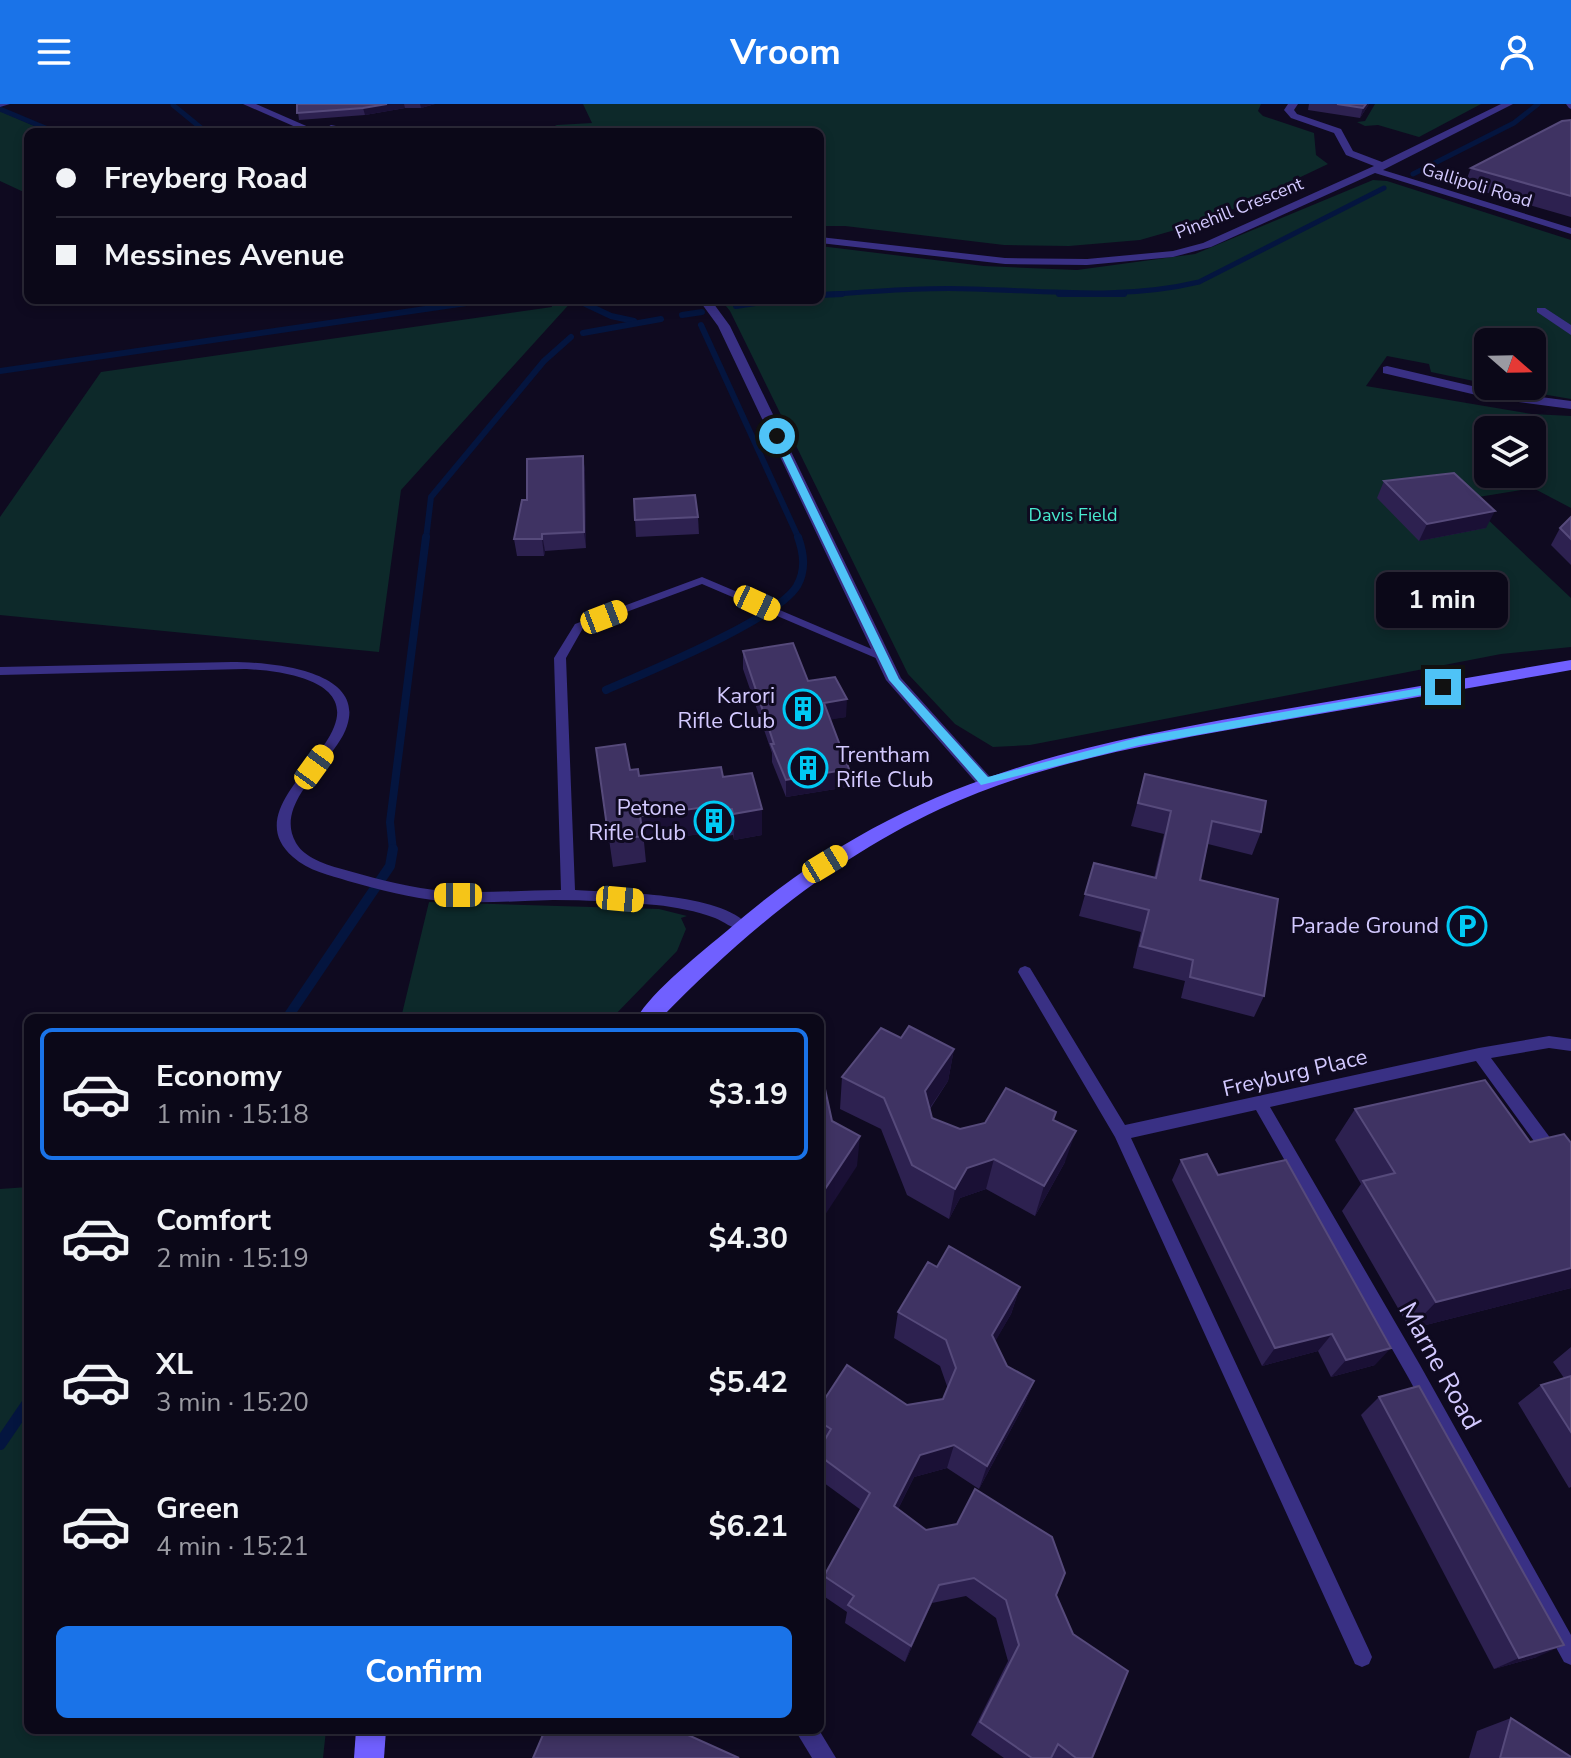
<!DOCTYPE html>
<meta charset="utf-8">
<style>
body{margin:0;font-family:"Nunito Sans",sans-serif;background:#191625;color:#f1f3f6;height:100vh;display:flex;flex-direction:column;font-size:30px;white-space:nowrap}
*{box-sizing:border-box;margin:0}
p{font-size:26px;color:#9a9aa2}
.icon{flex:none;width:44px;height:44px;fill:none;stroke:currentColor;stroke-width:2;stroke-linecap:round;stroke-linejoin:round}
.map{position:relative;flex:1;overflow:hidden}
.side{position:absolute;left:24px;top:910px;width:800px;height:720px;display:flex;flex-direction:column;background:#0b0818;border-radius:12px;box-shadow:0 4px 12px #0003,0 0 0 2px #2b2937}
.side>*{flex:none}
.top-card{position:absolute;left:24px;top:24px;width:800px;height:176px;border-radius:12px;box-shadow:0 4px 12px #0003,0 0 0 2px #2b2937;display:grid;align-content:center;height:176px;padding:0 32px;background:#0b0818}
.needle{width:52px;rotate:110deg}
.buttons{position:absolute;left:1474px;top:224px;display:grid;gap:16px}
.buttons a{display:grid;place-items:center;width:72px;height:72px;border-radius:12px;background:#0b0818;box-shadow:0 4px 12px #0003,0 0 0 2px #2b2937;font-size:40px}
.end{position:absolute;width:36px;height:36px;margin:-18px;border:10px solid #4fc3f7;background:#111;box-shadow:0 0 0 4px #111}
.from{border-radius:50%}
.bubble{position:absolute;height:56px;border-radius:12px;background:#0b0818;box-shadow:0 4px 12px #0003,0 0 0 2px #2b2937;font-size:26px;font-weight:700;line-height:56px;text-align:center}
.car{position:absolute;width:24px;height:48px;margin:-24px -12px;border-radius:10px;box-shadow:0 0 6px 2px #0007;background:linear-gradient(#f5c518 24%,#345 0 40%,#f5c518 0 76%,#345 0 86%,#f5c518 0)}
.top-card b{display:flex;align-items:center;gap:28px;height:76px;font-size:30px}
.top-card b+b{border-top:2px solid #2b2937}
.top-card i{width:20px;height:20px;background:#f1f3f6}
ul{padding:14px 0 0;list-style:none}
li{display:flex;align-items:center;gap:24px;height:132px;margin:0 16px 12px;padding:0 16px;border:4px solid transparent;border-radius:12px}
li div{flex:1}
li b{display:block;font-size:30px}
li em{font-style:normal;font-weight:700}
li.on{border-color:#1a73e8}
li>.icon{width:72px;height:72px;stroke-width:1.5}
.primary-button{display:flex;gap:16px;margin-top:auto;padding:16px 32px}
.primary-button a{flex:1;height:92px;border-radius:12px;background:#1a73e8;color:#fff;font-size:32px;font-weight:700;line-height:92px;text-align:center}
header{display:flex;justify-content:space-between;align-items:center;height:104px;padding:0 32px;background:#1a73e8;color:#fff;font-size:36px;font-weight:700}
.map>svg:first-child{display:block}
.green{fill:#0d292a;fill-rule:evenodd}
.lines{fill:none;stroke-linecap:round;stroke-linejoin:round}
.stream-far4{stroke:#04153f;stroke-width:5}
.stream-far3{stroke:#04153f;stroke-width:6}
.stream-far2{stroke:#04153f;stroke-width:8}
.stream-far1{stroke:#04153f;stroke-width:10}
.stream{stroke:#04153f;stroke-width:12}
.lane{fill:#393084;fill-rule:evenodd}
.street{fill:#393084;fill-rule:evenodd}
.secondary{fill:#7060ff;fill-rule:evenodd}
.wall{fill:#2d2150}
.shaded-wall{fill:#1a1035}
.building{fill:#3f3363;stroke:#564a7b;stroke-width:2}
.route{fill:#4fc3f7}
.labels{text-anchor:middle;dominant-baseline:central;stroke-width:6;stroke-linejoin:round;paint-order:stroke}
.far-street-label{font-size:18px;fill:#d3c9ff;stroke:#0f0a20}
.far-park-label{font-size:18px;fill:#48ebcf;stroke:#0f0a20}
.poi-label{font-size:22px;fill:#d3c9ff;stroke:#0f0a20;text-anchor:end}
.street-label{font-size:22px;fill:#d3c9ff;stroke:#0f0a20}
.near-street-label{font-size:26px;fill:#d3c9ff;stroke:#0f0a20}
</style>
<header><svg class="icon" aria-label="menu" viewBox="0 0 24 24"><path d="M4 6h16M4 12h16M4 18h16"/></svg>Vroom<svg class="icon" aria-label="person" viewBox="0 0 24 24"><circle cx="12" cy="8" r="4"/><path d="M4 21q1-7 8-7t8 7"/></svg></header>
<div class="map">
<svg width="1571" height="1654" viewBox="0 0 1571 1654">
<rect width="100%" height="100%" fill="#0f0a20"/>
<g class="green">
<polygon points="583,0 1261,0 1258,7 1263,12 1314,29 1316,51 1328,60 1210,116 1140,136 1069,142 1004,141 845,122 820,122 820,28 541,28 557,21 592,19"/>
<polygon points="1375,0 1481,0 1419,33 1378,21 1365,22 1357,18 1365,17"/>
<polygon points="0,7 48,28 28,28 28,90 0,77"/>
<path d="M1373,76L1387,77L1571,136V295L1495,282H1532V238H1488V280L1431,268L1429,260L1387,252L1366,282L1532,310L1571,312V404L1533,384L1466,395L1571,494V543L1501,550L1030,641L993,643L955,620L908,570L730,207L721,196H820V142L984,162L1077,166L1195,150ZM1488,326H1532V370H1488Z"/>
<polygon points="550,196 573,196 401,386 379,548 0,511 0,413 101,268 552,203"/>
<polygon points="429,798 659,805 687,812 681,814 686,825 677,847 612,914 401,914"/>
<polygon points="28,1083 28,1626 326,1626 323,1654 0,1654 0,1085"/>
</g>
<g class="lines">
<g class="stream-far4">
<polyline points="173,1 206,28"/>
<polyline points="0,5 55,28"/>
<polyline points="1413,70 1514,19 1538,0"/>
<path d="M820,191C871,188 922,183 973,185C1050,187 1124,196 1199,178L1384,84"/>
</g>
<g class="stream-far3">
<polyline points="1059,190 1124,190"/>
<polyline points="820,191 842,190"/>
<polyline points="577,196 611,212 634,217"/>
<polyline points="736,202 776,196"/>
<polyline points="682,211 702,208"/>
<polyline points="701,221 799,435"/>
<polyline points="583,229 661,215"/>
<polyline points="0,267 487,196"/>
<polyline points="426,435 431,393 544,257 571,233"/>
</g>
<g class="stream-far2">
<path d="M606,586C647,568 776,516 797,482C806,466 804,450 798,433"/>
<polyline points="393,747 390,718 426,433"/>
</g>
<polyline class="stream-far1" points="287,914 390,762 393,745"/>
<polyline class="stream" points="0,1340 28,1299"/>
<g class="lane">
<polygon points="0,0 10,0 0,3"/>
<polygon points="1566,0 1571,0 1571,5 1569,4"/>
<polygon points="331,21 336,22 327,28 319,28"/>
<path d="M702,473L888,552L886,555H878L702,480L583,524L566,554L575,786C617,789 721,788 749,822L747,826L742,827C732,824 724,818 715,814C696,807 676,803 656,801C622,798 587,796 553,796C516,797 480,800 443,797C411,794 380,786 348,777C330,771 308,767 293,753C244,711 320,661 334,623C354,574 275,566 244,565L0,571V563L232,558C267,558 366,565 347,622C336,657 272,698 296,739C306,756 331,762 349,767C380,776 412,784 445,787C483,790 522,786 561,786L554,554L575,520Z"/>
<polygon points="1025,862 1030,864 1125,1021 1479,944 1549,932 1571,935 1571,947 1549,944 1491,954 1571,1062 1571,1082 1565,1080 1476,957 1270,1003 1420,1261 1571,1531 1571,1561 1564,1558 1408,1273 1256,1006 1131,1034 1369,1546 1372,1553 1369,1560 1362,1563 1355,1560 1115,1033 1018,868 1020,864"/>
<polygon points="795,1626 819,1626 836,1654 812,1654"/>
</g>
<g class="street">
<polygon points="243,0 256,0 320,28 307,28"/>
<polygon points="1288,0 1298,0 1294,6 1297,10 1341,25 1353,47 1382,58 1501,0 1513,0 1383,66 1571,124 1571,130 1375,69 1211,143 1173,153 1087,161 1005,160 820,139 820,133 1005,154 1087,155 1173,147 1203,139 1374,62 1346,51 1334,29 1291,14 1284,6"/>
<polygon points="699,196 711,196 730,222 901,574 991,674 994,678 991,682 979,682 886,576 718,222"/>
<polygon points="1537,204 1545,204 1571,221 1571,231 1537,208"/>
<polygon points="1387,262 1489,286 1571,297 1571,305 1489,294 1383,269 1383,263"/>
</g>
<g class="secondary">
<path d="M1571,556V566C1470,584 1368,602 1267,619C1156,639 1044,657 940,705C834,754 743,830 661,914H637C651,888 704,846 728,826C898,678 1059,644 1274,607C1373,590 1472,573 1571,556Z"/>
<polygon points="356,1626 386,1626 384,1654 354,1654"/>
</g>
</g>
<g class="wall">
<polygon points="297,0 435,0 421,4 405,4 365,11 299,16"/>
<polygon points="1309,0 1369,0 1360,14 1308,6"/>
<polygon points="1571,16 1571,113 1464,82 1471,64"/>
<polygon points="583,352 585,368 586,444 545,447 544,452 517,452 514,435 527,396"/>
<polygon points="1384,377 1486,424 1419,437 1377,394"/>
<polygon points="698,413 699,430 636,433 635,416"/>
<polygon points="1571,413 1571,461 1551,441 1560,424"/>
<polygon points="743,547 808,577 846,613 830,615 849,665 848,683 786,693 772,658 772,649 743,565"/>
<polygon points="596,644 639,672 723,673 762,705 762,731 734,736 733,731 722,733 721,727 644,738 646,758 613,763"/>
<polygon points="1145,670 1261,728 1252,751 1208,740 1200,776 1264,892 1254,913 1181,894 1185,877 1133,864 1141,828 1079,812 1094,759 1154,774 1164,730 1131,722"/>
<polygon points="901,934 954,945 948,977 930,1005 932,1014 960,1025 1054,1016 1065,1058 1035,1112 986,1085 960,1094 949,1115 907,1091 881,1025 840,1005 842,973"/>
<polygon points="1355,1005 1571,1184 1410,1225 1342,1107 1361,1080 1335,1036"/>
<polygon points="1181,1056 1218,1071 1375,1261 1331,1273 1318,1247 1262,1262 1172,1076"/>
<polygon points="937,1163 1020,1183 1011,1210 995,1237 1007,1262 1034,1277 1024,1301 979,1385 947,1364 914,1373 898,1405 926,1426 1056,1491 1092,1654 1004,1654 971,1631 1008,1557 996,1514 966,1492 932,1499 905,1558 845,1519 847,1508 822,1491 824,1472 861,1406 820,1376 820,1302 907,1301 943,1295 948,1285 940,1262 894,1234 898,1208"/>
<polygon points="1571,1243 1571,1383 1569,1384 1518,1299 1541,1281 1564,1274 1553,1258"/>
<polygon points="1379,1293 1537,1553 1494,1565 1361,1311"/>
<polygon points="1511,1614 1571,1654 1469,1654 1477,1627"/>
</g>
<g class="shaded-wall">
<polygon points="387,0 404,0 405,4 365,11 363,4"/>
<polygon points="420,0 435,0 421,4"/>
<polygon points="1366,0 1369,0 1360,14 1363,4"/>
<polygon points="583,352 585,368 586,444 584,428"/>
<polygon points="1495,407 1486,424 1419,437 1427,420"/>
<polygon points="542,430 545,447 544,452 542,435"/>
<polygon points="847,595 846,613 823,617 824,599"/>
<polygon points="849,665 848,683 786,693 786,676"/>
<polygon points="720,701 721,727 644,738 640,712"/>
<polygon points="762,705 762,731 734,736 733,710"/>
<polygon points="954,945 948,977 920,1018 925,987"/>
<polygon points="1076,1027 1065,1058 1035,1112 1044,1082"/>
<polygon points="860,1032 857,1062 823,1114 820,1115 820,1086"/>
<polygon points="994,1055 986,1085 960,1094 949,1115 955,1085 967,1064"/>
<polygon points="1571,1164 1571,1184 1410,1225 1436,1198"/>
<polygon points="1020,1183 1011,1210 984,1257 992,1231"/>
<polygon points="1332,1230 1318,1247 1262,1262 1275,1244"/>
<polygon points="1391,1244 1375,1261 1331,1273 1346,1256"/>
<polygon points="1034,1277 1024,1301 979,1385 987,1362"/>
<polygon points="954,1341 947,1364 914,1373 889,1423 894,1402 920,1351"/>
<polygon points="939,1481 932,1499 905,1558 911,1542"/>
<polygon points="1564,1541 1537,1553 1494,1565 1519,1554"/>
</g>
<g class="building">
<polygon points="297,0 387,0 363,4 297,9"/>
<polygon points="1337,0 1366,0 1363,4"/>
<polygon points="1571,16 1571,92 1471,64 1562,17"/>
<polygon points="583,352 584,428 542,430 542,435 514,435 522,396 527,396 527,355"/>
<polygon points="1454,369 1495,407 1427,420 1384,377"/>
<polygon points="695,391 698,413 635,416 634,395"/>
<polygon points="1571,413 1571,435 1560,424"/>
<polygon points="793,539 808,577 835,573 847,595 824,599 849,665 786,676 771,640 774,640 743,547"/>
<polygon points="625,640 630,666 638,665 639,672 721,663 723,673 752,669 762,705 733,710 732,705 721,706 720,701 640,712 643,732 609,737 596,644"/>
<polygon points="1145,670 1266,697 1261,728 1212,717 1200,776 1278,795 1264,892 1190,873 1193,856 1140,842 1149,806 1085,790 1094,759 1156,774 1171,707 1138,699"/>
<polygon points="909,922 954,945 925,987 932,1014 960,1025 985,1019 1006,984 1056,1008 1053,1016 1076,1027 1044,1082 994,1055 967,1064 955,1085 912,1061 884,994 842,973 881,924 901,934"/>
<polygon points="820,962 832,1017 860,1032 825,1085 820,1086"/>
<polygon points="1485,976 1530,1038 1564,1030 1571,1039 1571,1164 1436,1198 1363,1077 1395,1069 1355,1005"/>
<polygon points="1207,1050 1218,1071 1286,1056 1391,1244 1346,1256 1332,1230 1275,1244 1181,1056"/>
<polygon points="949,1142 1020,1183 992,1231 1007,1262 1034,1277 987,1362 954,1341 920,1351 894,1402 926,1426 957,1420 975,1385 1052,1433 1065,1469 1056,1491 1073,1530 1128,1567 1092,1654 1076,1654 1058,1640 1051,1654 1032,1654 980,1618 1019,1541 1006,1496 974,1474 939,1481 911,1542 848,1501 854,1492 824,1472 870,1389 820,1352 820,1344 831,1325 820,1318 820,1302 847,1261 907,1301 943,1295 956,1264 946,1236 898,1208 928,1158 937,1163"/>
<polygon points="1571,1272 1571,1328 1541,1281"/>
<polygon points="1419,1282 1564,1541 1519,1554 1379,1293"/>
<polygon points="1511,1614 1571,1653 1571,1654 1500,1654"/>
<polygon points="545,1626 677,1626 739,1654 533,1654"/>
</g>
<polygon class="route" points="777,330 781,332 899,575 988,673 1140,633 1443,580 1448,583 1443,587 1140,641 981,681 889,576 772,332"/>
<defs>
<g id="building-ring" transform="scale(2)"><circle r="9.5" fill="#0f0a20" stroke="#00c9f4" stroke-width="1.5"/><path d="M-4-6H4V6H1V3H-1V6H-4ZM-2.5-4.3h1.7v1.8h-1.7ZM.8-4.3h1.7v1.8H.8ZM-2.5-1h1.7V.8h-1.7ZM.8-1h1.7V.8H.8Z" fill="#00c9f4"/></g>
<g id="parking-ring" transform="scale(2)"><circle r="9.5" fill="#0f0a20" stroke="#00c9f4" stroke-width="1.5"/><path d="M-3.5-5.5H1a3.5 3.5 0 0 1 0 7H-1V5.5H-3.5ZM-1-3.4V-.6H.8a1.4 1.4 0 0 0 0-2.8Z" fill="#00c9f4"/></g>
</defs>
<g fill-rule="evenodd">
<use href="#building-ring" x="803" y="605"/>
<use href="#building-ring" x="808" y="664"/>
<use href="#building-ring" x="714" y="717"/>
<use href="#parking-ring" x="1467" y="822"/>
</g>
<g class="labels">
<g class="far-street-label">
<text transform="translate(1477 81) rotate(17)">Gallipoli Road</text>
<text transform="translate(1239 104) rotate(-22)">Pinehill Crescent</text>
</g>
<g class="far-park-label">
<text x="1073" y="411">Davis Field</text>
</g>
<g class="poi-label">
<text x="775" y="592">Karori<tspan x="775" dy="25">Rifle Club</tspan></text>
<text x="836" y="651" text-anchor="start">Trentham<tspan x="836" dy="25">Rifle Club</tspan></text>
<text x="686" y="704">Petone<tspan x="686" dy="25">Rifle Club</tspan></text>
<text x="1439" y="822">Parade Ground</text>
</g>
<g class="street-label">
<text transform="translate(1295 969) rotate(-13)">Freyburg Place</text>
</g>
<g class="near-street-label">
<text transform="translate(1440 1262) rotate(61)">Marne Road</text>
</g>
</g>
</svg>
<div class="buttons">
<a><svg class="needle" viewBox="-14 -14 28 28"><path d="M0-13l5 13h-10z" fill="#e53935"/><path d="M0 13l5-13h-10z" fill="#9a9aa2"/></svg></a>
<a><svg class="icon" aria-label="layers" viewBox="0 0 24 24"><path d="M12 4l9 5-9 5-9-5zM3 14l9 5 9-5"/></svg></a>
</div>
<i class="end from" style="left:777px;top:332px"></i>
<i class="end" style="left:1443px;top:583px"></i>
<div class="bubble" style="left:1376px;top:468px;width:132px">1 min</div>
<i class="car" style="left:757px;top:499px;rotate:115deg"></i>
<i class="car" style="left:604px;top:513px;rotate:69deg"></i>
<i class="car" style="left:314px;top:663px;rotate:36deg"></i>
<i class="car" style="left:825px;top:760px;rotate:59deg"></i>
<i class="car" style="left:458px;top:791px;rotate:270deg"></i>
<i class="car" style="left:620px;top:795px;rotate:95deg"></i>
<div class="top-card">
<b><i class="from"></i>Freyberg Road</b>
<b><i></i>Messines Avenue</b>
</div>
<section class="side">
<ul>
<li class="on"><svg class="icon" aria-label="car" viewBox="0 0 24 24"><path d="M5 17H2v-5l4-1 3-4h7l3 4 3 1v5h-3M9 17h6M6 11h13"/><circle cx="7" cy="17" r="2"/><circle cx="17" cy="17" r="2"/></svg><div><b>Economy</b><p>1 min · 15:18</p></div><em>$3.19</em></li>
<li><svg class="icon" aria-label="car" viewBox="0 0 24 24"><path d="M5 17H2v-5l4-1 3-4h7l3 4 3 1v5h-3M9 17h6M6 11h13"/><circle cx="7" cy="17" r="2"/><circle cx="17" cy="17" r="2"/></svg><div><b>Comfort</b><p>2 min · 15:19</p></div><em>$4.30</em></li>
<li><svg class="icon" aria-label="car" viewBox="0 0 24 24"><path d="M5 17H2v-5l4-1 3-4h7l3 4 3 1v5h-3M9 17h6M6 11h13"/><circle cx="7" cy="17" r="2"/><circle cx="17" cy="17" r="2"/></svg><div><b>XL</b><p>3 min · 15:20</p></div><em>$5.42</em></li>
<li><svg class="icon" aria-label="car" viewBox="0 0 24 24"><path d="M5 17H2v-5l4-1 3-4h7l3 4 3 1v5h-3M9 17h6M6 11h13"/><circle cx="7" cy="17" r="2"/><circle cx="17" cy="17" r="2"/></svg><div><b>Green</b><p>4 min · 15:21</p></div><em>$6.21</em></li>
</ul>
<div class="primary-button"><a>Confirm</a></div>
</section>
</div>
